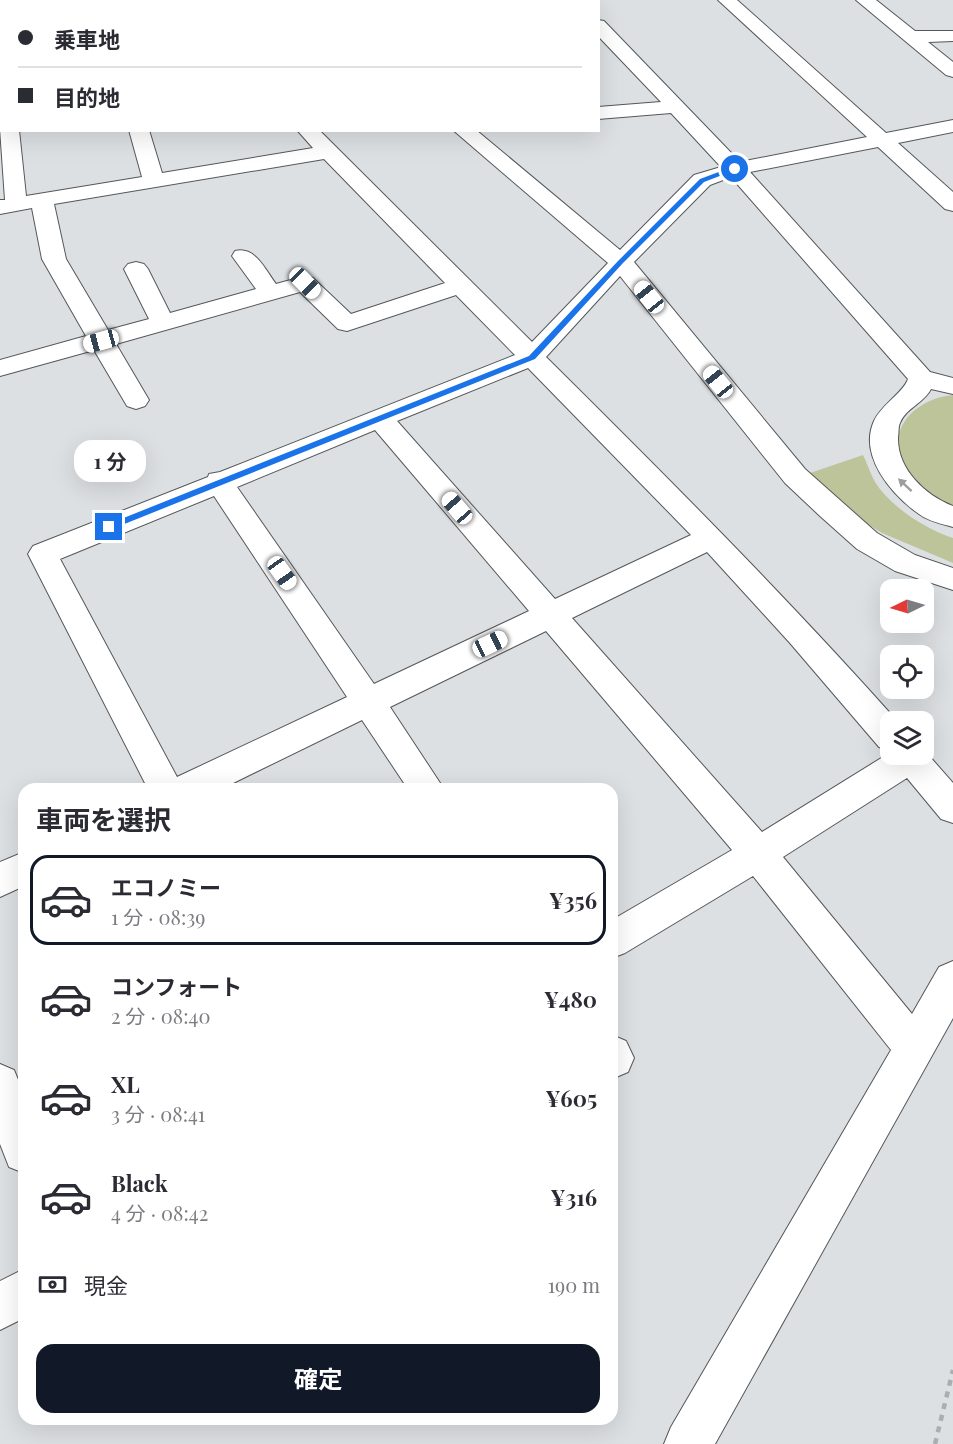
<!DOCTYPE html>
<html lang="ja">
<meta charset="utf-8">
<style>
body{margin:0;font-family:"Playfair Display","Noto Sans JP",serif;background:#f2f2f3;color:#2b2b33;height:100vh;display:flex;flex-direction:column;font-size:22px;white-space:nowrap}
*{box-sizing:border-box;margin:0}
p{font-size:20px;color:#7c7c81}
.icon{flex:none;width:33px;height:33px;fill:none;stroke:currentColor;stroke-width:2;stroke-linecap:round;stroke-linejoin:round}
.map{position:relative;flex:1;overflow:hidden}
.sheet{position:absolute;left:18px;top:783px;width:600px;height:642px;display:flex;flex-direction:column;background:#fff;border-radius:18px;box-shadow:0 6px 24px #0002}
.sheet>*{flex:none}
.guide{position:absolute;left:0px;top:0px;width:600px;height:132px;box-shadow:0 6px 24px #0002;display:grid;align-content:center;height:132px;padding:0 18px;background:#fff}
.needle{width:39px;rotate:265deg}
.buttons{position:absolute;left:880px;top:579px;display:grid;gap:12px}
.buttons a{display:grid;place-items:center;width:54px;height:54px;border-radius:12px;background:#fff;box-shadow:0 6px 24px #0002;font-size:30px}
.end{position:absolute;width:27px;height:27px;margin:-14px;border:8px solid #1a73e8;background:#fff;box-shadow:0 0 0 3px #fff}
.from{border-radius:50%}
.bubble{position:absolute;height:42px;border-radius:18px;background:#fff;box-shadow:0 6px 24px #0002;font-size:20px;font-weight:700;line-height:42px;text-align:center}
.car{position:absolute;width:18px;height:36px;margin:-18px -9px;border-radius:8px;box-shadow:0 0 4px 2px #0007;background:linear-gradient(#fff 24%,#345 0 40%,#fff 0 76%,#345 0 86%,#fff 0)}
.guide b{display:flex;align-items:center;gap:21px;height:57px;font-size:22px}
.guide b+b{border-top:2px solid #e1e1e2}
.guide i{width:15px;height:15px;background:#2b2b33}
ul{padding:0;list-style:none}
li{display:flex;align-items:center;gap:18px;height:90px;margin:0 12px 9px;padding:0 6px;border:3px solid transparent;border-radius:18px}
li div{flex:1}
li b{display:block;font-size:22px}
li em{font-style:normal;font-weight:700}
li.current{border-color:#111827}
li>.icon{width:54px;height:54px;stroke-width:1.5}
h2{padding:0 18px;font-size:27px;line-height:72px}
.pay{display:flex;align-items:center;gap:15px;height:66px;padding:0 18px;font-size:22px}
.pay p{margin-inline-start:auto}
.button{display:flex;gap:12px;margin-top:auto;padding:12px 18px}
.button a{flex:1;height:69px;border-radius:18px;background:#111827;color:#fff;font-size:24px;font-weight:700;line-height:69px;text-align:center}
.map>svg:first-child{display:block}
.green{fill:#bdc49a}
.lines{fill:none;stroke-linecap:round;stroke-linejoin:round}
.minor-casing{stroke:#54585a;stroke-width:2}
.path{stroke:#abaeb0;stroke-width:4.5;stroke-dasharray:6 6;stroke-linecap:butt}
.minor{fill:#fff;fill-rule:evenodd}
.oneway{fill:#9d9e9e}
.route{fill:#1a73e8}
</style>
<div class="map">
<svg width="953" height="1444" viewBox="0 0 953 1444">
<rect width="100%" height="100%" fill="#dde0e3"/>
<g class="green">
<path d="M953,395V507C938,499 924,490 912,476C879,438 910,399 953,395Z"/>
<path d="M863,455C868,465 871,476 877,485C893,508 927,530 953,538V563L882,533L848,512L810,473Z"/>
</g>
<g class="lines">
<g class="minor-casing">
<g id="minor">
<rect x="206" y="0" width="18" height="2"/>
<polygon points="378,0 419,0 377,2"/>
<polygon points="566,0 584,0 585,2 567,2"/>
<path d="M718,0H737L886,133L953,120V132L898,143L953,192V211L945,209L878,147L750,172L930,372L953,378V394L931,389C924,403 906,408 900,423C898,427 899,433 898,437C897,469 925,495 953,506V527C942,524 928,521 919,514C892,495 858,456 874,421C881,405 903,393 908,379L731,177L710,185L634,262L805,469L877,533L915,555L953,568V590L895,571L857,549L820,516L785,483L620,276L546,357C666,476 785,595 898,722H891V751L879,747L790,643L707,552L572,618L762,832L891,752V754H924V750L953,783V823L941,819L907,778L783,857L912,1014L939,967L953,961V1018L715,1444H664L671,1427L891,1050L753,876L625,953L612,958V920L732,850L546,631L390,707L444,789H408L362,720L221,789H148L28,554L33,546L208,477L209,474L220,472L515,355L456,295L347,331L338,329L300,292L116,344L149,400L145,406L136,409L127,406L94,350L0,376V360L86,336L42,259L32,208L0,214V200H5L0,128L2,126V130H19L26,196L142,177L129,130H149L162,173L313,148L297,130H319L532,342L608,263L453,130H476L620,250L694,175L721,167L671,113L598,119V107L661,102L598,36V20L604,21L740,162L867,137ZM324,159L445,283L351,314L313,278L305,276L276,284C265,269 255,246 235,251L232,256L256,289L170,313L148,269L144,264L136,262L128,264L124,269L149,319L108,330L66,259L54,204ZM528,368L691,535L555,599L397,421ZM375,430L529,611L374,684L237,487ZM214,496L347,697L177,777L60,559Z"/>
<polygon points="856,0 876,0 915,31 953,31 953,41 928,42 953,62 953,77 946,75"/>
<rect x="0" y="18" width="2" height="10"/>
<polygon points="2,81 2,93 0,94 0,82"/>
<polygon points="24,852 24,886 0,897 0,862"/>
<polygon points="612,1035 626,1041 634,1058 628,1072 614,1078 612,1077"/>
<polygon points="0,1064 14,1070 24,1094 24,1173 9,1167 0,1144"/>
<polygon points="24,1269 24,1318 0,1330 0,1281"/>
</g>
</g>
<polyline class="path" points="935,1444 953,1370"/>
<use href="#minor" class="minor"/>
</g>
<defs><path id="oneway-solid" d="M-6-.8H1V-3.2L6.5 0L1 3.2V.8H-6Z" transform="scale(1.5)"/></defs>
<use class="oneway" href="#oneway-solid" transform="translate(905 485) rotate(-137)"/>
<polygon class="route" points="732,167 738,169 704,182 623,263 535,359 112,529 106,529 106,525 529,356 618,261 700,179"/>
</svg>
<div class="buttons">
<a><svg class="needle" viewBox="-14 -14 28 28"><path d="M0-13l5 13h-10z" fill="#e53935"/><path d="M0 13l5-13h-10z" fill="#7c7c81"/></svg></a>
<a><svg class="icon" aria-label="locate" viewBox="0 0 24 24"><circle cx="12" cy="12" r="6"/><path d="M12 2v4M12 18v4M2 12h4M18 12h4"/></svg></a>
<a><svg class="icon" aria-label="layers" viewBox="0 0 24 24"><path d="M12 4l9 5-9 5-9-5zM3 14l9 5 9-5"/></svg></a>
</div>
<i class="end from" style="left:735px;top:169px"></i>
<i class="end" style="left:109px;top:527px"></i>
<div class="bubble" style="left:74px;top:440px;width:72px">1 分</div>
<i class="car" style="left:305px;top:283px;rotate:135deg"></i>
<i class="car" style="left:649px;top:297px;rotate:321deg"></i>
<i class="car" style="left:101px;top:341px;rotate:255deg"></i>
<i class="car" style="left:718px;top:382px;rotate:321deg"></i>
<i class="car" style="left:457px;top:508px;rotate:319deg"></i>
<i class="car" style="left:282px;top:573px;rotate:145deg"></i>
<i class="car" style="left:490px;top:644px;rotate:65deg"></i>
<div class="guide">
<b><i class="from"></i>乗車地</b>
<b><i></i>目的地</b>
</div>
<section class="sheet">
<h2>車両を選択</h2>
<ul>
<li class="current"><svg class="icon" aria-label="car" viewBox="0 0 24 24"><path d="M5 17H2v-5l4-1 3-4h7l3 4 3 1v5h-3M9 17h6M6 11h13"/><circle cx="7" cy="17" r="2"/><circle cx="17" cy="17" r="2"/></svg><div><b>エコノミー</b><p>1 分 · 08:39</p></div><em>¥356</em></li>
<li><svg class="icon" aria-label="car" viewBox="0 0 24 24"><path d="M5 17H2v-5l4-1 3-4h7l3 4 3 1v5h-3M9 17h6M6 11h13"/><circle cx="7" cy="17" r="2"/><circle cx="17" cy="17" r="2"/></svg><div><b>コンフォート</b><p>2 分 · 08:40</p></div><em>¥480</em></li>
<li><svg class="icon" aria-label="car" viewBox="0 0 24 24"><path d="M5 17H2v-5l4-1 3-4h7l3 4 3 1v5h-3M9 17h6M6 11h13"/><circle cx="7" cy="17" r="2"/><circle cx="17" cy="17" r="2"/></svg><div><b>XL</b><p>3 分 · 08:41</p></div><em>¥605</em></li>
<li><svg class="icon" aria-label="car" viewBox="0 0 24 24"><path d="M5 17H2v-5l4-1 3-4h7l3 4 3 1v5h-3M9 17h6M6 11h13"/><circle cx="7" cy="17" r="2"/><circle cx="17" cy="17" r="2"/></svg><div><b>Black</b><p>4 分 · 08:42</p></div><em>¥316</em></li>
</ul>
<div class="pay"><svg class="icon" aria-label="cash" viewBox="0 0 24 24"><path d="M3 7h18v10H3z"/><circle cx="12" cy="12" r="2"/></svg>現金<p>190 m</p></div>
<div class="button"><a>確定</a></div>
</section>
</div>
